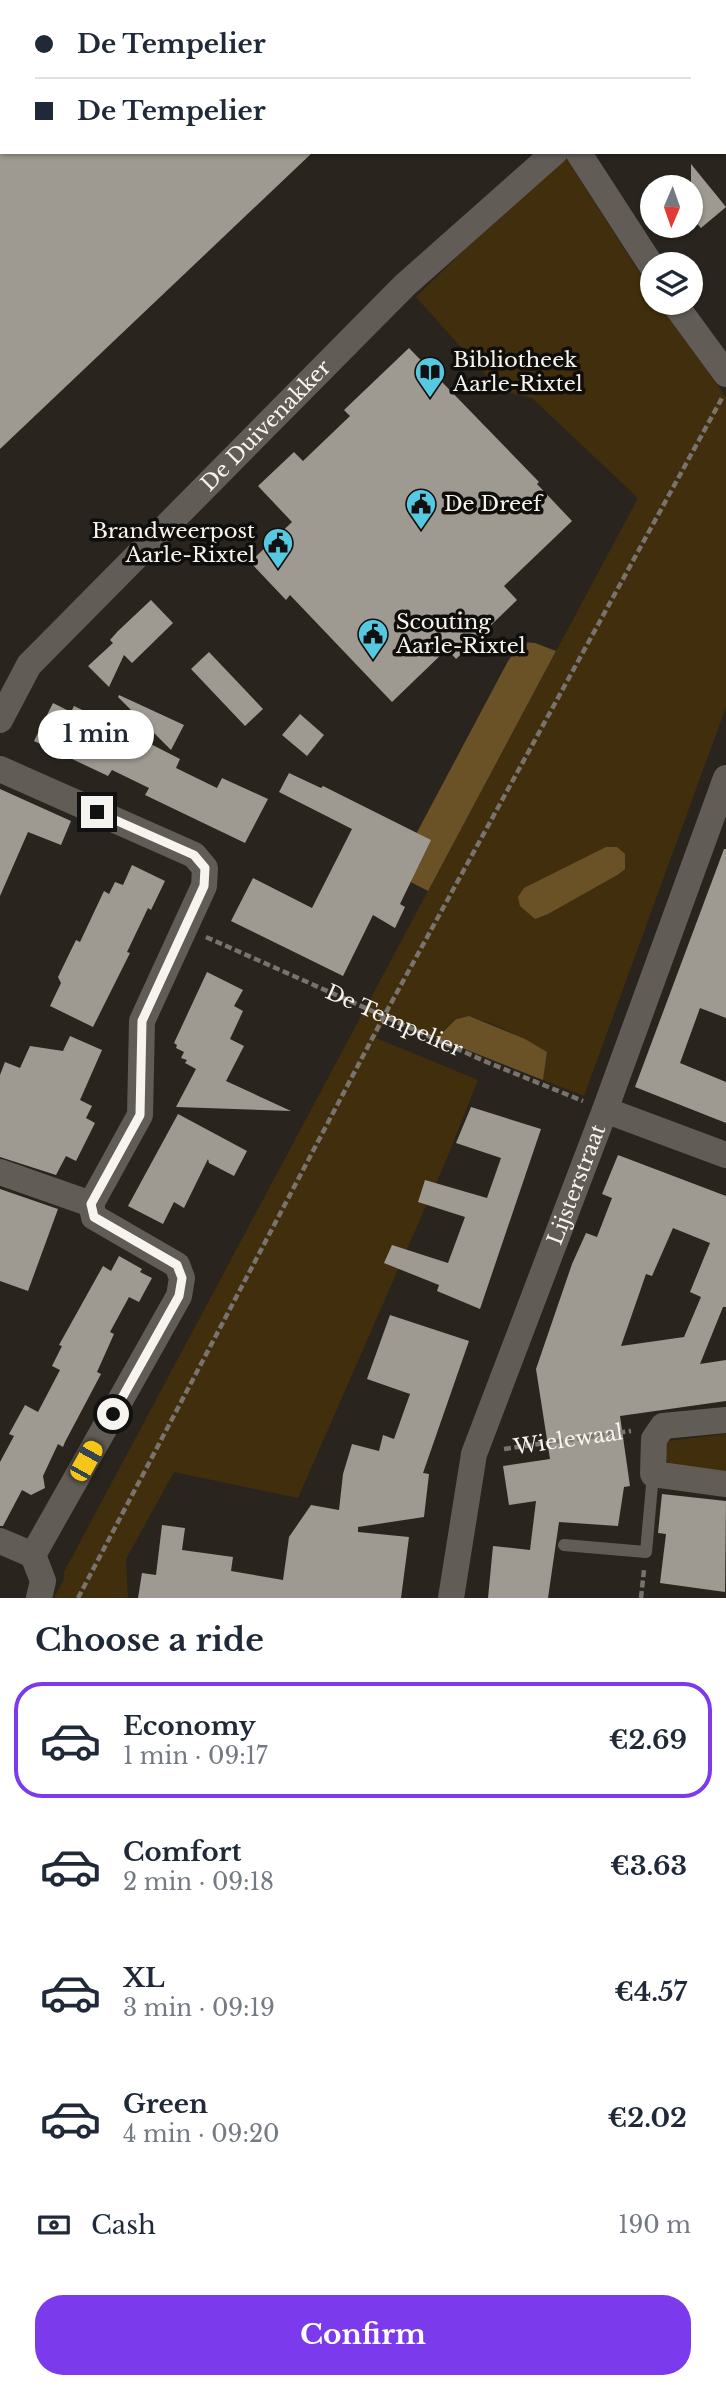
<!DOCTYPE html>
<meta charset="utf-8">
<style>
body{margin:0;font-family:"Libre Baskerville",serif;background:#f2f2f3;color:#1f2937;height:100vh;display:flex;flex-direction:column;font-size:26px;white-space:nowrap}
*{box-sizing:border-box;margin:0}
p{font-size:23px;color:#747a83}
.icon{flex:none;width:38px;height:38px;fill:none;stroke:currentColor;stroke-width:2;stroke-linecap:round;stroke-linejoin:round}
.map{position:relative;height:1598px;overflow:hidden}
.drawer{display:flex;flex-direction:column;background:#fff;flex:1}
.drawer>*{flex:none}
.top-card{position:absolute;left:0px;top:0px;width:726px;height:154px;box-shadow:0 2px 5px #0004;display:grid;align-content:center;height:154px;padding:0 35px;background:#fff}
.needle{width:46px;rotate:182deg}
.tools{position:absolute;left:640px;top:175px;display:grid;gap:14px}
.tools a{display:grid;place-items:center;width:63px;height:63px;border-radius:50%;background:#fff;box-shadow:0 2px 5px #0004;font-size:35px}
.end{position:absolute;width:32px;height:32px;margin:-16px;border:9px solid #f7f4ef;background:#111;box-shadow:0 0 0 4px #111}
.from{border-radius:50%}
.bubble{position:absolute;height:49px;border-radius:24px;background:#fff;box-shadow:0 2px 5px #0004;font-size:23px;font-weight:800;line-height:49px;text-align:center}
.car{position:absolute;width:21px;height:42px;margin:-21px -10px;border-radius:9px;box-shadow:0 0 5px 2px #0007;background:linear-gradient(#f5c518 24%,#345 0 40%,#f5c518 0 76%,#345 0 86%,#f5c518 0)}
.top-card b{display:flex;align-items:center;gap:24px;height:66px;font-size:26px}
.top-card b+b{border-top:2px solid #e0e1e3}
.top-card i{width:18px;height:18px;background:#1f2937}
ul{padding:0;list-style:none}
li{display:flex;align-items:center;gap:21px;height:116px;margin:0 14px 10px;padding:0 21px;border:4px solid transparent;border-radius:28px}
li div{flex:1}
li b{display:block;font-size:26px}
li em{font-style:normal;font-weight:800}
li.on{border-color:#7c3aed}
li>.icon{width:63px;height:63px;stroke-width:1.5}
h2{padding:0 35px;font-size:32px;line-height:84px}
.pay{display:flex;align-items:center;gap:18px;height:77px;padding:0 35px;font-size:26px}
.pay p{margin-inline-start:auto}
.primary-button{display:flex;gap:14px;margin-top:auto;padding:14px 35px}
.primary-button a{flex:1;height:80px;border-radius:28px;background:#7c3aed;color:#fff;font-size:28px;font-weight:800;line-height:80px;text-align:center}
.map>svg:first-child{display:block}
.green{fill:#412e0d}
.forest{fill:#6b5126}
.building{fill:#9e9991;fill-rule:evenodd}
.lines{fill:none;stroke-linecap:round;stroke-linejoin:round}
.path{stroke:#77736d;stroke-width:4.5;stroke-dasharray:7 3.5;stroke-linecap:butt}
.lane{stroke:#615c55;stroke-width:12}
.street{stroke:#615c55;stroke-width:26}
.route{stroke:#f7f4ef;stroke-width:9}
.labels{text-anchor:middle;dominant-baseline:central;stroke-width:7;stroke-linejoin:round;paint-order:stroke}
.poi-label{font-size:21px;fill:#f7f4ef;stroke:#100e0b;text-anchor:start}
.street-label{font-size:21px;fill:#f7f4ef;stroke:#100e0b}
</style>
<div class="map">
<svg width="726" height="1598" viewBox="0 0 726 1598">
<rect width="100%" height="100%" fill="#29251e"/>
<g class="green">
<path d="M563,153L653,294V303H659L726,397V707L584,1096L543,1080L547,1052C530,1042 474,1010 457,1018C450,1022 443,1032 437,1038L387,1018L376,1038L478,1080L447,1158L298,1498L174,1472L126,1559L128,1598H54L64,1579V1572L638,498L532,398L500,391L416,297Z"/>
<polygon points="726,1434 726,1472 669,1465 664,1454 668,1441"/>
</g>
<g class="forest">
<polygon points="522,642 535,643 556,651 428,891 403,878 397,870 508,661"/>
<polygon points="606,847 617,847 625,854 625,869 619,874 548,914 535,919 520,906 518,897 524,888"/>
<polygon points="469,1016 525,1039 547,1052 543,1080 437,1038 456,1019"/>
</g>
<g class="building">
<polygon points="0,152 313,152 0,449"/>
<polygon points="691,164 726,207 701,228 691,217"/>
<polygon points="409,348 539,482 537,484 572,521 504,586 517,600 456,659 447,649 392,702 290,595 286,600 250,562 292,522 258,486 294,452 303,461 350,416 344,410"/>
<polygon points="151,600 173,623 132,663 124,655 109,687 88,666 113,643 110,640 118,631"/>
<polygon points="209,652 263,709 245,726 191,669"/>
<polygon points="119,695 184,725 171,750 118,697"/>
<polygon points="53,703 71,712 74,706 95,716 90,727 130,747 135,736 180,759 176,768 217,788 222,778 268,799 245,843 145,795 149,788 112,770 108,776 34,741"/>
<polygon points="300,714 324,735 307,756 282,735"/>
<polygon points="289,773 321,788 323,786 431,840 400,904 405,907 395,928 373,915 343,976 231,921 253,878 312,908 352,829 279,792"/>
<polygon points="0,789 71,821 61,845 28,832 0,896"/>
<polygon points="724,849 726,849 726,1018 700,1008 680,1063 726,1082 726,1123 635,1087"/>
<polygon points="132,865 165,881 151,910 148,908 127,952 130,953 93,1027 50,1006 61,983 58,977 76,940 80,942 104,891 109,894 115,882 123,885"/>
<polygon points="207,972 243,990 234,1006 243,1011 230,1039 244,1046 226,1081 291,1111 176,1107 196,1069 185,1063 187,1060 181,1058 184,1052 176,1048 177,1045 174,1043"/>
<polygon points="70,1036 102,1050 80,1100 92,1106 86,1118 95,1123 76,1161 66,1156 56,1175 0,1157 0,1075 5,1062 20,1068 30,1046 63,1051"/>
<polygon points="471,1107 541,1129 480,1309 437,1291 439,1285 384,1263 392,1245 448,1263 465,1217 418,1202 425,1180 487,1198 501,1158 456,1143"/>
<polygon points="178,1114 247,1151 234,1176 209,1163 208,1159 184,1208 174,1202 163,1224 128,1206"/>
<path d="M618,1155L726,1196V1307H723L700,1364L726,1360V1401L620,1416L630,1486L624,1487L618,1526L559,1522L548,1598H488L493,1546L530,1550L536,1501L509,1505L503,1466L550,1459L536,1369L572,1264L586,1233L597,1237L612,1198L602,1194ZM673,1228L710,1243L690,1292L701,1297L684,1337L621,1346L646,1274L652,1276Z"/>
<polygon points="0,1189 58,1209 28,1291 0,1281"/>
<polygon points="119,1256 142,1269 140,1272 152,1278 139,1302 129,1297 110,1332 114,1334 97,1372 101,1374 65,1442 63,1447 58,1444 43,1476 45,1488 31,1495 22,1490 3,1526 0,1526 0,1462 14,1436 9,1434 25,1405 38,1412 60,1370 52,1366 62,1346 59,1345 103,1266 111,1271"/>
<polygon points="390,1315 469,1341 423,1473 429,1474 424,1517 358,1527 358,1532 409,1537 401,1598 138,1598 142,1573 156,1575 162,1525 185,1528 182,1550 233,1557 231,1571 283,1580 289,1537 311,1505 339,1510 343,1474 352,1444 379,1451 383,1435 394,1439 410,1394 367,1379"/>
<polygon points="662,1494 726,1501 725,1592 660,1583 666,1534 658,1533"/>
</g>
<g class="lines">
<g class="path">
<path id="s1" d="M206,937L489,1063L583,1101"/>
<path id="s2" d="M504,1449L631,1431"/>
<polyline points="78,1598 384,1016 722,398"/>
<polyline points="641,1598 644,1570"/>
</g>
<polyline class="lane" points="564,1545 646,1552 653,1474"/>
<g class="street">
<polyline points="486,0 487,2"/>
<polyline points="578,152 653,268"/>
<polyline points="674,303 726,374"/>
<path id="s3" d="M0,720L29,665L405,285L555,152"/>
<polyline points="0,769 194,855 205,868 204,886 142,1021 140,1115 91,1204 94,1217 177,1265 182,1278 179,1296 33,1555"/>
<polyline points="605,1110 726,1155"/>
<polyline points="0,1172 91,1204"/>
<polyline points="726,1420 663,1426 654,1439 653,1474 726,1484"/>
<polyline points="0,1541 33,1555"/>
<polyline points="33,1555 43,1581 39,1598"/>
<path id="s4" d="M451,1598L474,1454L605,1110L726,778"/>
</g>
</g>
<g class="lines">
<polyline class="route" points="97,812 194,855 205,868 204,886 142,1021 140,1115 91,1204 94,1217 177,1265 182,1278 179,1296 113,1414"/>
</g>
<defs>
<g id="library-pin" transform="scale(1.575)"><path d="M0 17L-7.5 6A9.5 9.5 0 1 1 7.5 6Z" fill="#56c9e1" stroke="#100e0b"/><path d="M-6-4Q-3-5.5-.7-3.5V5Q-3 3-6 4ZM6-4Q3-5.5 .7-3.5V5Q3 3 6 4Z" fill="#111"/></g>
<g id="civic-pin" transform="scale(1.575)"><path d="M0 17L-7.5 6A9.5 9.5 0 1 1 7.5 6Z" fill="#56c9e1" stroke="#100e0b"/><path d="M-.6-6.5H3V-4.5H.6V-3L4-1V1h2V6H-6V1h2V-1L-.6-3ZM-1.2 2.5V6h2.4V2.5Z" fill="#111"/></g>
</defs>
<g fill-rule="evenodd">
<use href="#library-pin" x="430" y="372"/>
<use href="#civic-pin" x="421" y="504"/>
<use href="#civic-pin" x="278" y="543"/>
<use href="#civic-pin" x="373" y="634"/>
</g>
<g class="labels">
<g class="poi-label">
<text x="453" y="360">Bibliotheek<tspan x="453" dy="24">Aarle-Rixtel</tspan></text>
<text x="444" y="504">De Dreef</text>
<text x="255" y="531" text-anchor="end">Brandweerpost<tspan x="255" dy="24">Aarle-Rixtel</tspan></text>
<text x="396" y="622">Scouting<tspan x="396" dy="24">Aarle-Rixtel</tspan></text>
</g>
<g class="street-label">
<text stroke="none"><textPath href="#s3" startOffset="399">De Duivenakker</textPath></text>
<text stroke="none"><textPath href="#s1" startOffset="206">De Tempelier</textPath></text>
<text stroke="none"><textPath href="#s4" startOffset="434">Lijsterstraat</textPath></text>
<text stroke="none"><textPath href="#s2" startOffset="65">Wielewaal</textPath></text>
</g>
</g>
</svg>
<div class="tools">
<a><svg class="needle" viewBox="-14 -14 28 28"><path d="M0-13l5 13h-10z" fill="#e53935"/><path d="M0 13l5-13h-10z" fill="#747a83"/></svg></a>
<a><svg class="icon" aria-label="layers" viewBox="0 0 24 24"><path d="M12 4l9 5-9 5-9-5zM3 14l9 5 9-5"/></svg></a>
</div>
<i class="end from" style="left:113px;top:1414px"></i>
<i class="end" style="left:97px;top:812px"></i>
<div class="bubble" style="left:38px;top:710px;width:116px">1 min</div>
<i class="car" style="left:86px;top:1461px;rotate:29deg"></i>
<div class="top-card">
<b><i class="from"></i>De Tempelier</b>
<b><i></i>De Tempelier</b>
</div>
</div>
<section class="drawer">
<h2>Choose a ride</h2>
<ul>
<li class="on"><svg class="icon" aria-label="car" viewBox="0 0 24 24"><path d="M5 17H2v-5l4-1 3-4h7l3 4 3 1v5h-3M9 17h6M6 11h13"/><circle cx="7" cy="17" r="2"/><circle cx="17" cy="17" r="2"/></svg><div><b>Economy</b><p>1 min · 09:17</p></div><em>€2.69</em></li>
<li><svg class="icon" aria-label="car" viewBox="0 0 24 24"><path d="M5 17H2v-5l4-1 3-4h7l3 4 3 1v5h-3M9 17h6M6 11h13"/><circle cx="7" cy="17" r="2"/><circle cx="17" cy="17" r="2"/></svg><div><b>Comfort</b><p>2 min · 09:18</p></div><em>€3.63</em></li>
<li><svg class="icon" aria-label="car" viewBox="0 0 24 24"><path d="M5 17H2v-5l4-1 3-4h7l3 4 3 1v5h-3M9 17h6M6 11h13"/><circle cx="7" cy="17" r="2"/><circle cx="17" cy="17" r="2"/></svg><div><b>XL</b><p>3 min · 09:19</p></div><em>€4.57</em></li>
<li><svg class="icon" aria-label="car" viewBox="0 0 24 24"><path d="M5 17H2v-5l4-1 3-4h7l3 4 3 1v5h-3M9 17h6M6 11h13"/><circle cx="7" cy="17" r="2"/><circle cx="17" cy="17" r="2"/></svg><div><b>Green</b><p>4 min · 09:20</p></div><em>€2.02</em></li>
</ul>
<div class="pay"><svg class="icon" aria-label="cash" viewBox="0 0 24 24"><path d="M3 7h18v10H3z"/><circle cx="12" cy="12" r="2"/></svg>Cash<p>190 m</p></div>
<div class="primary-button"><a>Confirm</a></div>
</section>
